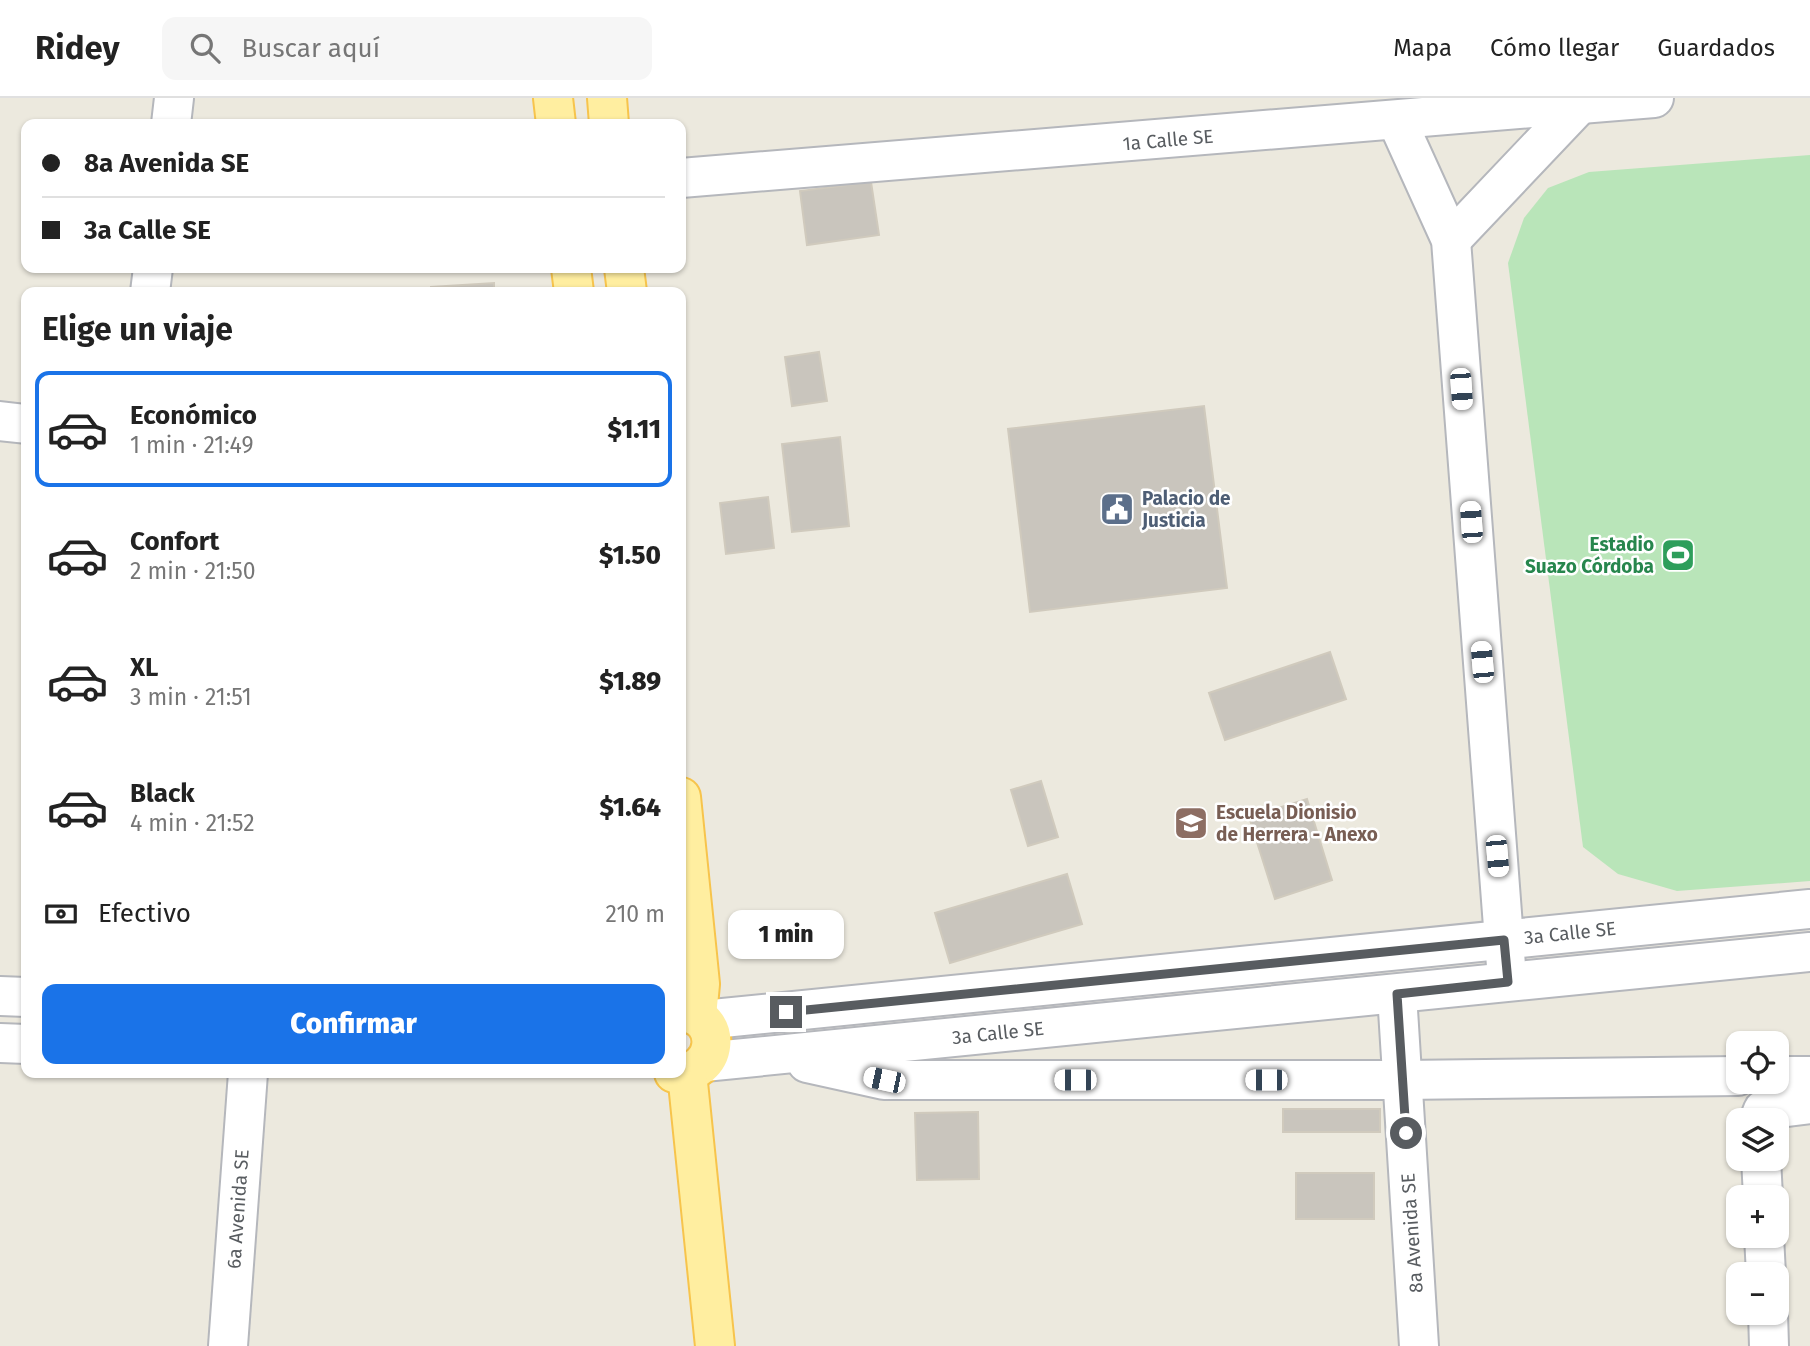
<!DOCTYPE html>
<html lang="es">
<meta charset="utf-8">
<style>
body{margin:0;font-family:"Fira Sans",sans-serif;background:#f6f6f6;color:#222;height:100vh;display:flex;flex-direction:column;font-size:26px;white-space:nowrap}
*{box-sizing:border-box;margin:0}
p{font-size:23px;color:#767676}
.icon{flex:none;width:38px;height:38px;fill:none;stroke:currentColor;stroke-width:2;stroke-linecap:round;stroke-linejoin:round}
.map{position:relative;flex:1;overflow:hidden}
.side{position:absolute;left:21px;top:189px;width:665px;height:791px;display:flex;flex-direction:column;background:#fff;border-radius:14px;box-shadow:0 2px 5px #0004}
.side>*{flex:none}
.guide{position:absolute;left:21px;top:21px;width:665px;height:154px;border-radius:14px;box-shadow:0 2px 5px #0004;display:grid;align-content:center;height:154px;padding:0 21px;background:#fff}
.buttons{position:absolute;left:1726px;top:933px;display:grid;gap:14px}
.buttons a{display:grid;place-items:center;width:63px;height:63px;border-radius:14px;background:#fff;box-shadow:0 2px 5px #0004;font-size:35px}
.end{position:absolute;width:32px;height:32px;margin:-16px;border:9px solid #585c60;background:#fff;box-shadow:0 0 0 4px #fff}
.from{border-radius:50%}
.bubble{position:absolute;height:49px;border-radius:14px;background:#fff;box-shadow:0 2px 5px #0004;font-size:23px;font-weight:800;line-height:49px;text-align:center}
.car{position:absolute;width:21px;height:42px;margin:-21px -10px;border-radius:9px;box-shadow:0 0 5px 2px #0007;background:linear-gradient(#fff 24%,#345 0 40%,#fff 0 76%,#345 0 86%,#fff 0)}
.guide b{display:flex;align-items:center;gap:24px;height:66px;font-size:26px}
.guide b+b{border-top:2px solid #e0e0e0}
.guide i{width:18px;height:18px;background:#222}
ul{padding:0;list-style:none}
li{display:flex;align-items:center;gap:21px;height:116px;margin:0 14px 10px;padding:0 7px;border:4px solid transparent;border-radius:14px}
li div{flex:1}
li b{display:block;font-size:26px}
li em{font-style:normal;font-weight:800}
li.on{border-color:#1a73e8}
li>.icon{width:63px;height:63px;stroke-width:1.5}
h2{padding:0 21px;font-size:32px;line-height:84px}
.pay{display:flex;align-items:center;gap:18px;height:77px;padding:0 21px;font-size:26px}
.pay p{margin-inline-start:auto}
.cta{display:flex;gap:14px;margin-top:auto;padding:14px 21px}
.cta a{flex:1;height:80px;border-radius:14px;background:#1a73e8;color:#fff;font-size:28px;font-weight:800;line-height:80px;text-align:center}
header{display:flex;align-items:center;gap:42px;box-sizing:border-box;height:98px;padding:0 35px;background:#fff;border-bottom:2px solid #e0e0e0}
header strong{font-size:33px}
nav{display:flex;gap:38px;margin-inline-start:auto;font-size:24px}
.search{width:490px;height:63px;background:#f6f6f6;display:flex;align-items:center;gap:18px;box-sizing:border-box;padding:0 24px;border-radius:14px;color:#767676;font-size:26px}
.map>svg:first-child{display:block}
.green{fill:#b9e5b9}
.building{fill:#c9c5bd;stroke:#d0cabd;stroke-width:2}
.lines{fill:none;stroke-linecap:round;stroke-linejoin:round}
.minor-casing{stroke:#b5b7bc;stroke-width:42}
.major-casing{stroke:#f7c44c;stroke-width:42}
.minor{stroke:#fff;stroke-width:38}
.major{stroke:#ffeea0;stroke-width:38}
.route{stroke:#585c60;stroke-width:9}
.labels{text-anchor:middle;dominant-baseline:central;stroke-width:5;stroke-linejoin:round;paint-order:stroke}
.street-label{font-size:19px;fill:#585c60;stroke:#fff}
.service-label{font-size:19px;font-weight:bold;fill:#4e5e75;stroke:#fff;text-anchor:start}
.leisure-label{font-size:19px;font-weight:bold;fill:#27864d;stroke:#fff;text-anchor:end}
.education-label{font-size:19px;font-weight:bold;fill:#785e54;stroke:#fff;text-anchor:start}
</style>
<header>
<strong>Ridey</strong>
<div class="search"><svg class="icon" aria-label="search" viewBox="0 0 24 24"><circle cx="10" cy="10" r="6"/><path d="M15 15l6 6"/></svg>Buscar aquí</div>
<nav><a>Mapa</a><a>Cómo llegar</a><a>Guardados</a></nav>
</header>
<div class="map">
<svg width="1810" height="1248" viewBox="0 0 1810 1248">
<rect width="100%" height="100%" fill="#ece9de"/>
<polygon class="green" points="1810,57 1810,783 1677,793 1618,776 1583,749 1508,165 1524,120 1548,90 1589,74"/>
<g class="building">
<polygon points="356,23 385,26 356,26"/>
<polygon points="871,84 879,137 807,147 800,93"/>
<polygon points="494,185 494,194 431,194 431,189"/>
<polygon points="819,254 827,303 792,308 785,259"/>
<polygon points="1204,308 1227,490 1030,514 1008,331"/>
<polygon points="840,339 849,428 792,434 782,346"/>
<polygon points="768,399 774,450 726,456 720,405"/>
<polygon points="1330,554 1346,601 1225,642 1209,595"/>
<polygon points="1041,683 1058,739 1028,748 1011,692"/>
<polygon points="1307,701 1332,782 1275,801 1249,719"/>
<polygon points="1067,776 1082,826 950,865 935,815"/>
<rect x="1283" y="1011" width="97" height="23"/>
<polygon points="978,1014 979,1081 917,1082 915,1015"/>
<rect x="1296" y="1075" width="78" height="46"/>
</g>
<g class="lines">
<g class="minor-casing">
<g id="minor">
<polyline points="1397,23 1451,142 1506,868"/>
<polyline points="171,26 174,0"/>
<polyline points="681,80 1654,0"/>
<polyline points="1451,142 1579,7"/>
<polyline points="150,194 153,170"/>
<polyline points="0,323 26,326"/>
<polyline points="1397,896 1419,1248"/>
<polyline points="0,898 26,899"/>
<polyline points="703,922 1810,811"/>
<polyline points="0,945 26,946"/>
<polyline points="704,964 1810,854"/>
<polyline points="807,965 884,982 1402,982 1738,978"/>
<polyline points="1776,978 1810,978"/>
<polyline points="1759,1022 1763,1012 1810,1006"/>
<polyline points="1761,1060 1763,1099"/>
<polyline points="1764,1138 1766,1176"/>
<polyline points="1768,1214 1769,1248"/>
<polyline points="228,1248 248,975"/>
</g>
</g>
<g class="major-casing">
<g id="major">
<polyline points="553,0 556,26"/>
<polyline points="607,0 609,26"/>
<polyline points="571,170 574,194"/>
<polyline points="624,170 627,194"/>
<polyline points="681,699 700,886 697,918"/>
<path d="M674,975C720,978 725,917 681,914"/>
<polyline points="687,975 715,1248"/>
</g>
</g>
<use href="#minor" class="minor"/>
<use href="#major" class="major"/>
</g>
<g class="lines">
<polyline class="route" points="786,914 1504,842 1508,884 1397,896 1406,1035"/>
</g>
<defs>
<g id="civic-square" transform="scale(1.75)"><rect x="-9" y="-9" width="18" height="18" rx="4" fill="#5c6f8a" stroke="#fff"/><path d="M-.6-6.5H3V-4.5H.6V-3L4-1V1h2V6H-6V1h2V-1L-.6-3ZM-1.2 2.5V6h2.4V2.5Z" fill="#fff"/></g>
<g id="stadium-square" transform="scale(1.75)"><rect x="-9" y="-9" width="18" height="18" rx="4" fill="#2e9e5b" stroke="#fff"/><path d="M0-5a6.5 5 0 1 0 0 10a6.5 5 0 1 0 0-10ZM-3.5-1.8h7v3.6h-7Z" fill="#fff"/></g>
<g id="school-square" transform="scale(1.75)"><rect x="-9" y="-9" width="18" height="18" rx="4" fill="#8d6e63" stroke="#fff"/><path d="M0-5L7-2L0 1L-7-2ZM-4 1L0 2.5L4 1V4Q0 6-4 4Z" fill="#fff"/></g>
</defs>
<g fill-rule="evenodd">
<use href="#civic-square" x="1117" y="411"/>
<use href="#stadium-square" x="1678" y="457"/>
<use href="#school-square" x="1191" y="725"/>
</g>
<g class="labels">
<g class="street-label">
<text transform="translate(1168 42) rotate(-5)">1a Calle SE</text>
<text transform="translate(1570 835) rotate(-6)">3a Calle SE</text>
<text transform="translate(998 935) rotate(-6)">3a Calle SE</text>
<text transform="translate(238 1111) rotate(-86)">6a Avenida SE</text>
<text transform="translate(1412 1135) rotate(-94)">8a Avenida SE</text>
</g>
<g class="service-label">
<text x="1142" y="400">Palacio de<tspan x="1142" dy="22">Justicia</tspan></text>
</g>
<g class="leisure-label">
<text x="1654" y="446">Estadio<tspan x="1654" dy="22">Suazo Córdoba</tspan></text>
</g>
<g class="education-label">
<text x="1216" y="714">Escuela Dionisio<tspan x="1216" dy="22">de Herrera - Anexo</tspan></text>
</g>
</g>
</svg>
<div class="buttons">
<a><svg class="icon" aria-label="locate" viewBox="0 0 24 24"><circle cx="12" cy="12" r="6"/><path d="M12 2v4M12 18v4M2 12h4M18 12h4"/></svg></a>
<a><svg class="icon" aria-label="layers" viewBox="0 0 24 24"><path d="M12 4l9 5-9 5-9-5zM3 14l9 5 9-5"/></svg></a>
<a>+</a>
<a>−</a>
</div>
<i class="end from" style="left:1406px;top:1035px"></i>
<i class="end" style="left:786px;top:914px"></i>
<div class="bubble" style="left:728px;top:812px;width:116px">1 min</div>
<i class="car" style="left:1461px;top:291px;rotate:176deg"></i>
<i class="car" style="left:1471px;top:424px;rotate:356deg"></i>
<i class="car" style="left:1482px;top:564px;rotate:355deg"></i>
<i class="car" style="left:1497px;top:758px;rotate:175deg"></i>
<i class="car" style="left:884px;top:982px;rotate:282deg"></i>
<i class="car" style="left:1075px;top:982px;rotate:270deg"></i>
<i class="car" style="left:1266px;top:982px;rotate:270deg"></i>
<div class="guide">
<b><i class="from"></i>8a Avenida SE</b>
<b><i></i>3a Calle SE</b>
</div>
<section class="side">
<h2>Elige un viaje</h2>
<ul>
<li class="on"><svg class="icon" aria-label="car" viewBox="0 0 24 24"><path d="M5 17H2v-5l4-1 3-4h7l3 4 3 1v5h-3M9 17h6M6 11h13"/><circle cx="7" cy="17" r="2"/><circle cx="17" cy="17" r="2"/></svg><div><b>Económico</b><p>1 min · 21:49</p></div><em>$1.11</em></li>
<li><svg class="icon" aria-label="car" viewBox="0 0 24 24"><path d="M5 17H2v-5l4-1 3-4h7l3 4 3 1v5h-3M9 17h6M6 11h13"/><circle cx="7" cy="17" r="2"/><circle cx="17" cy="17" r="2"/></svg><div><b>Confort</b><p>2 min · 21:50</p></div><em>$1.50</em></li>
<li><svg class="icon" aria-label="car" viewBox="0 0 24 24"><path d="M5 17H2v-5l4-1 3-4h7l3 4 3 1v5h-3M9 17h6M6 11h13"/><circle cx="7" cy="17" r="2"/><circle cx="17" cy="17" r="2"/></svg><div><b>XL</b><p>3 min · 21:51</p></div><em>$1.89</em></li>
<li><svg class="icon" aria-label="car" viewBox="0 0 24 24"><path d="M5 17H2v-5l4-1 3-4h7l3 4 3 1v5h-3M9 17h6M6 11h13"/><circle cx="7" cy="17" r="2"/><circle cx="17" cy="17" r="2"/></svg><div><b>Black</b><p>4 min · 21:52</p></div><em>$1.64</em></li>
</ul>
<div class="pay"><svg class="icon" aria-label="cash" viewBox="0 0 24 24"><path d="M3 7h18v10H3z"/><circle cx="12" cy="12" r="2"/></svg>Efectivo<p>210 m</p></div>
<div class="cta"><a>Confirmar</a></div>
</section>
</div>
